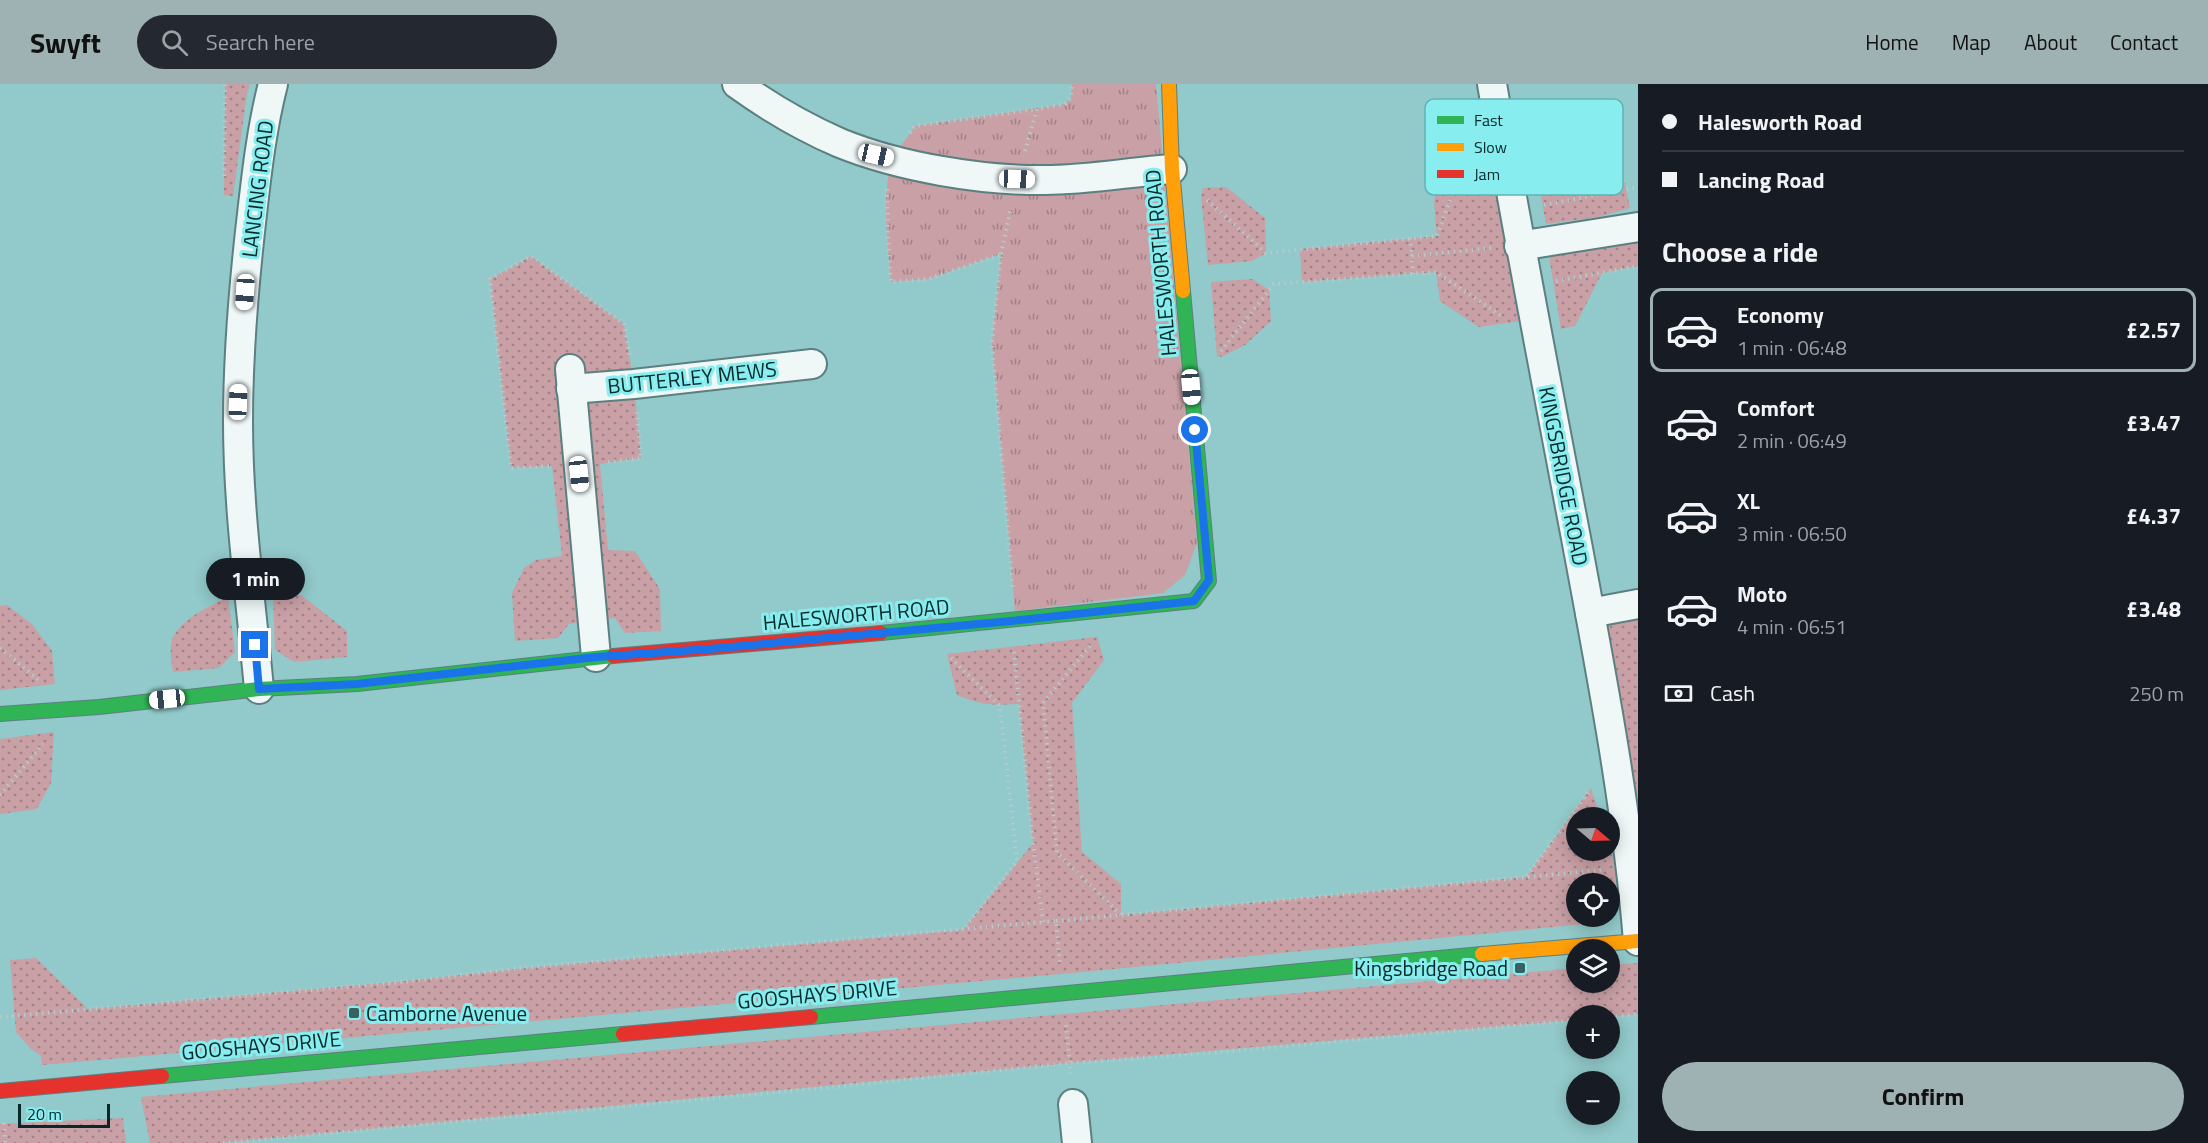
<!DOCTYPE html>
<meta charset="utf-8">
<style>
body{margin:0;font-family:"Titillium Web",sans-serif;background:#242831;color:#f1f3f6;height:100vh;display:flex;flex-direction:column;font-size:22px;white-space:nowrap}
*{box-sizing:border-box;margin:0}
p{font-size:20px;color:#9ea1a6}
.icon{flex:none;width:33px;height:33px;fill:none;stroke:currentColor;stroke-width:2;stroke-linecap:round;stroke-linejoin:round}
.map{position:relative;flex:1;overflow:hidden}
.details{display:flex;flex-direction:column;background:#171b24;width:570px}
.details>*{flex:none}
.top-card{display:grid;align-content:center;height:132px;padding:0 24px;background:#171b24}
.needle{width:39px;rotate:109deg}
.buttons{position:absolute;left:1566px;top:723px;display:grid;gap:12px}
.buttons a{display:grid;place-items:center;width:54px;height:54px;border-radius:50%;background:#171b24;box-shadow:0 3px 15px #0003;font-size:30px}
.scale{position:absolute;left:18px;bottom:15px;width:92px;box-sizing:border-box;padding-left:6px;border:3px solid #07292a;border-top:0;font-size:16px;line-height:21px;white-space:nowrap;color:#07292a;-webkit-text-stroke:4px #87edef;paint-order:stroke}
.end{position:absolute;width:27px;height:27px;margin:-14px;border:8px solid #1a73e8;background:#fff;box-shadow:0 0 0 3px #fff}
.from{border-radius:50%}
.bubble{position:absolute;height:42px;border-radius:21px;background:#171b24;box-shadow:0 3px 15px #0003;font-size:20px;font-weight:700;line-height:42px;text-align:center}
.car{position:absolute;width:18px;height:36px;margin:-18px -9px;border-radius:8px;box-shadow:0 0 4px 2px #0007;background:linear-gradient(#fff 24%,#345 0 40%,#fff 0 76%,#345 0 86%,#fff 0)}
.top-card b{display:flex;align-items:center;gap:21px;height:57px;font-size:22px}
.top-card b+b{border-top:2px solid #363941}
.top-card i{width:15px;height:15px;background:#f1f3f6}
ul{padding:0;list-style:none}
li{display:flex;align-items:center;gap:18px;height:84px;margin:0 12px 9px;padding:0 12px;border:3px solid transparent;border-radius:12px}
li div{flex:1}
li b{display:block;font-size:22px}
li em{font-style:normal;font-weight:700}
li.selected{border-color:#9eb1b3}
li>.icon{width:54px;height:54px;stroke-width:1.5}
h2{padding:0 24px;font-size:27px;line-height:72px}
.pay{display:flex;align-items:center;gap:15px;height:66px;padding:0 24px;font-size:22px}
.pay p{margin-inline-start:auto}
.cta{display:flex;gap:12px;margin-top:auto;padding:12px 24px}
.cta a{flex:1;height:69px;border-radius:36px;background:#9eb1b3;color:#111;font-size:24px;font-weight:700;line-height:69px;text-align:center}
header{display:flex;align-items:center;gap:36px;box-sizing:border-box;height:84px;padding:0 30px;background:#9eb1b3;color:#111}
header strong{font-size:28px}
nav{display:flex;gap:33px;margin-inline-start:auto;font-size:21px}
.search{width:420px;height:54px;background:#242831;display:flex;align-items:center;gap:15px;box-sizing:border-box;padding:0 21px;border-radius:33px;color:#9ea1a6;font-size:22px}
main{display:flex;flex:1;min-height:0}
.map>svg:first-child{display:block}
.grass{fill:url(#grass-dots)}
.park{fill:url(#park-tufts)}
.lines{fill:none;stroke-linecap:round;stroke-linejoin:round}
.street-casing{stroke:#5c7f80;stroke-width:32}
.fast-casing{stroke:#5c7f80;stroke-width:16}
.slow-casing{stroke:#5c7f80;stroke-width:16}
.jam-casing{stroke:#5c7f80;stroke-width:16}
.path{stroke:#b8caca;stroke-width:4;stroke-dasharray:1.5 4.5;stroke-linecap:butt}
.street{stroke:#eff7f7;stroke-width:28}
.fast{stroke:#30b455;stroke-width:14}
.slow{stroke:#ff9f0a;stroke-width:14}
.jam{stroke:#e5322d;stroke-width:14}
.route{stroke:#1a73e8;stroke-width:8}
.poi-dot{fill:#386162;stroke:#87edef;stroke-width:2}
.labels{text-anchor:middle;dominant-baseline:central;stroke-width:6;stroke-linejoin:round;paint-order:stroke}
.street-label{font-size:21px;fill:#07292a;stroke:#87edef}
.poi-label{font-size:21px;fill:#07292a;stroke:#87edef;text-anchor:end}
.key{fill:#87edef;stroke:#61b2b4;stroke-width:1.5}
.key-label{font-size:16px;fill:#07292a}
</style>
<header>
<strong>Swyft</strong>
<div class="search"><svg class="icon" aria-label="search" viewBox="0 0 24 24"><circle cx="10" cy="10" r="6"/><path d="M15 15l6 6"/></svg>Search here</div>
<nav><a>Home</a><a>Map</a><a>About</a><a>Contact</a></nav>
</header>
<main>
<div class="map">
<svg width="1638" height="1059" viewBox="0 0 1638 1059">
<defs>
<pattern id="grass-dots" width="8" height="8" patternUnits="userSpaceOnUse" patternTransform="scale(1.5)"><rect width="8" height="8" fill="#c8a0a5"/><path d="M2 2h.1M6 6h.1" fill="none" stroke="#a08287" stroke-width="1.8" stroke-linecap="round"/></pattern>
<pattern id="park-tufts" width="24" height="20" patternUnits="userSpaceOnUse" patternTransform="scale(1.5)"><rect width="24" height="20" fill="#c8a0a5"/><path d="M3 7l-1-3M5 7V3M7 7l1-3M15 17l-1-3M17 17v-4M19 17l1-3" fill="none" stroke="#a08287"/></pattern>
</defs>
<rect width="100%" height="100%" fill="#92c9ca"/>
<g class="grass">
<polygon points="225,0 250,0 247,9 233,112 224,111"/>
<polygon points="1486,41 1521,237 1479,243 1440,217 1436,188 1302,198 1300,165 1437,152 1434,119 1445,46"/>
<polygon points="1557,52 1597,103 1625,99 1630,124 1598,133 1546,140 1531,55"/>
<polygon points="1226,103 1265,134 1266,169 1252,177 1208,181 1201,112 1203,104"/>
<polygon points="1638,156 1638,182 1602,189 1575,242 1561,245 1549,172"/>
<polygon points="531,172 624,240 634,300 641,374 600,380 608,466 635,467 660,505 661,547 625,549 615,534 569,540 558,554 515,557 512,509 524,484 536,476 562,472 552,382 511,384 490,195"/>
<polygon points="1252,195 1269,206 1271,237 1245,261 1221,273 1217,272 1211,198"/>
<polygon points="273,511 301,511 347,547 347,573 294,578 275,566"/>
<path d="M228,513L235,568L219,584L173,588C172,580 170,568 171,560C175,537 210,522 228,513Z"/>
<polygon points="7,521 32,540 52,567 55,600 0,606 0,522"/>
<polygon points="1638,532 1638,721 1607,539"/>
<path d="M1097,553L1104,576L1072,619L1082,768L1121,800V831L1526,793L1591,704L1600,733L1576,734V766H1610V763L1616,785L1614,821L1610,825V800H1576V832L1602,833L1596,839L1061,890L42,981L41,972L31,965L16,948L10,876L36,874L88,925L405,897L536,883L963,846L1033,759L1019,620C990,621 985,622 957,611L947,570Z"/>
<polygon points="54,648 51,699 37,725 0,730 0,655"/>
<polygon points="1638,879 1638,930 1610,933 1576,932 1576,936 1070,979 222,1059 150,1059 141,1013 1576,884 1576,898 1610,898 1610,881"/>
<polygon points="123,1034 126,1059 0,1059 0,1040"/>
</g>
<path class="park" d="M1072,0H1156L1197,459L1185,491L1163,509L1015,527L992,259L1001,170L928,195L891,198C888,164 881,110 892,77C897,65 908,53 915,42L1065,20L1071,14Z"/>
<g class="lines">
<g class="street-casing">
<g id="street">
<path d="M737,0C769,23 803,43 840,59C899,83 982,97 1045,96C1087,96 1130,88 1172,85"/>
<path d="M1492,0C1518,152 1547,303 1576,454C1601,588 1627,722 1638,857"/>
<polyline points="1519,162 1638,143"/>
<polyline points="570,285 596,573"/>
<polyline points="571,305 634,300 812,280"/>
<polyline points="1590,529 1638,520"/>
<path d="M259,605C251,517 238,427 238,338C238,269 244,199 252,130C257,86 262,43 273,0"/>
<polyline points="1073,1020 1077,1059"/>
</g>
</g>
<g class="fast-casing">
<g id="fast">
<polyline points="881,549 1194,517 1209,497 1183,207"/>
<polyline points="0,630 99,623 259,605 357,600 613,572"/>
<polyline points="811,933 1482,870"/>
<polyline points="162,992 623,950"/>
</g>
</g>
<g class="slow-casing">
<g id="slow">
<polyline points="1169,0 1172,85 1183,207"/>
<polyline points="1482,870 1638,857"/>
</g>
</g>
<g class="jam-casing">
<g id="jam">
<polyline points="613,572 881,549"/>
<polyline points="623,950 811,933"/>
<polyline points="0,1007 162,992"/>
</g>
</g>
<g class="path">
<polyline points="910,49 915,42 1037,25"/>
<polyline points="1025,67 1037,25 1065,20 1071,14 1072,0"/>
<polyline points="224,92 225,0"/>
<polyline points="887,105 888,154 891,198 928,195 1001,170 992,259 1013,506"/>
<polyline points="1207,116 1266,169 1437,152 1471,57"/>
<polyline points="1544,121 1638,103"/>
<polyline points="1410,154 1412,172"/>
<polyline points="1001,170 1011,124"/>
<polyline points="1413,190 1412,172 1491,164"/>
<polyline points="1556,197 1638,182"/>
<polyline points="1221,267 1274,200 1436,188 1503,233"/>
<polyline points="608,378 641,374 637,328"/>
<polyline points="549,382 511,384 490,195 531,172 624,240 630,273"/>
<polyline points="1090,562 1043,619 1057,769 1121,831"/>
<polyline points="0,564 39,596"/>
<polyline points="1014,568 1033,759 1043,838 1056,837 1060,880"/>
<polyline points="951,574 1000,622 1017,777 963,846"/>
<polyline points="0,711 43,660"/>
<polyline points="1527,792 1590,706"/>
<polyline points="1056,837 1602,786"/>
<polyline points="0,933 403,898 521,884 1043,838"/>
<polyline points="1610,933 1638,930"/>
<polyline points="1066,941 1071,990"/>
<polyline points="4,1039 5,1059"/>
<polyline points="223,1059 813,1005 1070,979 1209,969 1576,936"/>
</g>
<use href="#street" class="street"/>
<use href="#fast" class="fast"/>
<use href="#slow" class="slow"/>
<use href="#jam" class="jam"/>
</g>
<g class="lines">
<polyline class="route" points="255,561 259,605 357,600 596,573 709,565 1011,537 1194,517 1209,496 1195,346"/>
</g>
<g class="poi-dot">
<rect x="1514" y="878" width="12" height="12" rx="3"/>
<rect x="348" y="923" width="12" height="12" rx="3"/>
</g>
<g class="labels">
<g class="street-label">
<text transform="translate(257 105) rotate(-83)">LANCING ROAD</text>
<text transform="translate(1160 179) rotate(-95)">HALESWORTH ROAD</text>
<text transform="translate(692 293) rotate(-6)">BUTTERLEY MEWS</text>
<text transform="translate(1564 392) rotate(79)">KINGSBRIDGE ROAD</text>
<text transform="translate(856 530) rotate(-5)">HALESWORTH ROAD</text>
<text transform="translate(817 910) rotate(-5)">GOOSHAYS DRIVE</text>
<text transform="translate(261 961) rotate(-5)">GOOSHAYS DRIVE</text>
</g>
<g class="poi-label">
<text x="1508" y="884">Kingsbridge Road</text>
<text x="366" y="929" text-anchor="start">Camborne Avenue</text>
</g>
</g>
<rect x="1425" y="15" width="198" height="96" rx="9" class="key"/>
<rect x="1437" y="32" width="27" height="8" fill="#30b455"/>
<rect x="1437" y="59" width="27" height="8" fill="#ff9f0a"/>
<rect x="1437" y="86" width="27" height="8" fill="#e5322d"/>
<g class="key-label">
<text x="1474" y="42">Fast</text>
<text x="1474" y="69">Slow</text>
<text x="1474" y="96">Jam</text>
</g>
</svg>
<div class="buttons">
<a><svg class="needle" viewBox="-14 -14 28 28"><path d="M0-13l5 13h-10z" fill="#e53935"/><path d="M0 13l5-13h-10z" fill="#9ea1a6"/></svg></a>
<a><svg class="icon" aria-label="locate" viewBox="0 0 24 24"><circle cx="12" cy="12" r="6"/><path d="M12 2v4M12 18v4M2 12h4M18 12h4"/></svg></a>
<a><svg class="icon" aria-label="layers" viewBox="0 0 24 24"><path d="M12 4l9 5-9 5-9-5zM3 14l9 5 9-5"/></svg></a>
<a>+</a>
<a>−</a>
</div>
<div class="scale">20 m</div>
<i class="end from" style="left:1195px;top:346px"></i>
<i class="end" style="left:255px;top:561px"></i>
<div class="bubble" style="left:206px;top:474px;width:99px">1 min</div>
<i class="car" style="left:876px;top:71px;rotate:103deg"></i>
<i class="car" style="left:1017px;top:95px;rotate:92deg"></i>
<i class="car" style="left:245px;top:208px;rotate:184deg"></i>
<i class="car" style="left:1191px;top:303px;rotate:175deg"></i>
<i class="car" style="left:238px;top:318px;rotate:2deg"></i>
<i class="car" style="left:579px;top:390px;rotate:174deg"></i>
<i class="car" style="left:167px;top:615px;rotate:264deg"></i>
</div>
<section class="details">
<div class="top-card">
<b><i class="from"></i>Halesworth Road</b>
<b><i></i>Lancing Road</b>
</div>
<h2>Choose a ride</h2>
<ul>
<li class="selected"><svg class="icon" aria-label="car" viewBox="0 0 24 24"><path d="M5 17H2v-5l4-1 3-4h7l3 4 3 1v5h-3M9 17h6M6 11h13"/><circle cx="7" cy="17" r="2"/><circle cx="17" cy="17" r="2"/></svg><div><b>Economy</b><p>1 min · 06:48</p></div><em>£2.57</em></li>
<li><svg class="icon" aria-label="car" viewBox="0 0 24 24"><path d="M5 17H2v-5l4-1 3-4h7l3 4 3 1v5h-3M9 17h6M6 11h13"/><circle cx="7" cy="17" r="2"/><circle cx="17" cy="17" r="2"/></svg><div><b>Comfort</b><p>2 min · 06:49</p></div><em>£3.47</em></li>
<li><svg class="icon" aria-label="car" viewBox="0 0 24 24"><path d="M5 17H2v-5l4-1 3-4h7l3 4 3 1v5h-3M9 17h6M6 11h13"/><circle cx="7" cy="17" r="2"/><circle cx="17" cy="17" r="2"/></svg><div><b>XL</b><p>3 min · 06:50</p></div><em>£4.37</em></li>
<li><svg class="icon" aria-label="car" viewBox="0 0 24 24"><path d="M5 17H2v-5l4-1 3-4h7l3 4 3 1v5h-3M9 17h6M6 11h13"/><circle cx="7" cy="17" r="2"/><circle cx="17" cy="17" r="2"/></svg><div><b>Moto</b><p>4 min · 06:51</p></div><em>£3.48</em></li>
</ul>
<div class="pay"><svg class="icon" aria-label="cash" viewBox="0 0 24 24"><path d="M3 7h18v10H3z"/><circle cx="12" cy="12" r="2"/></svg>Cash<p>250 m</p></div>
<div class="cta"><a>Confirm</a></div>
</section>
</main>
